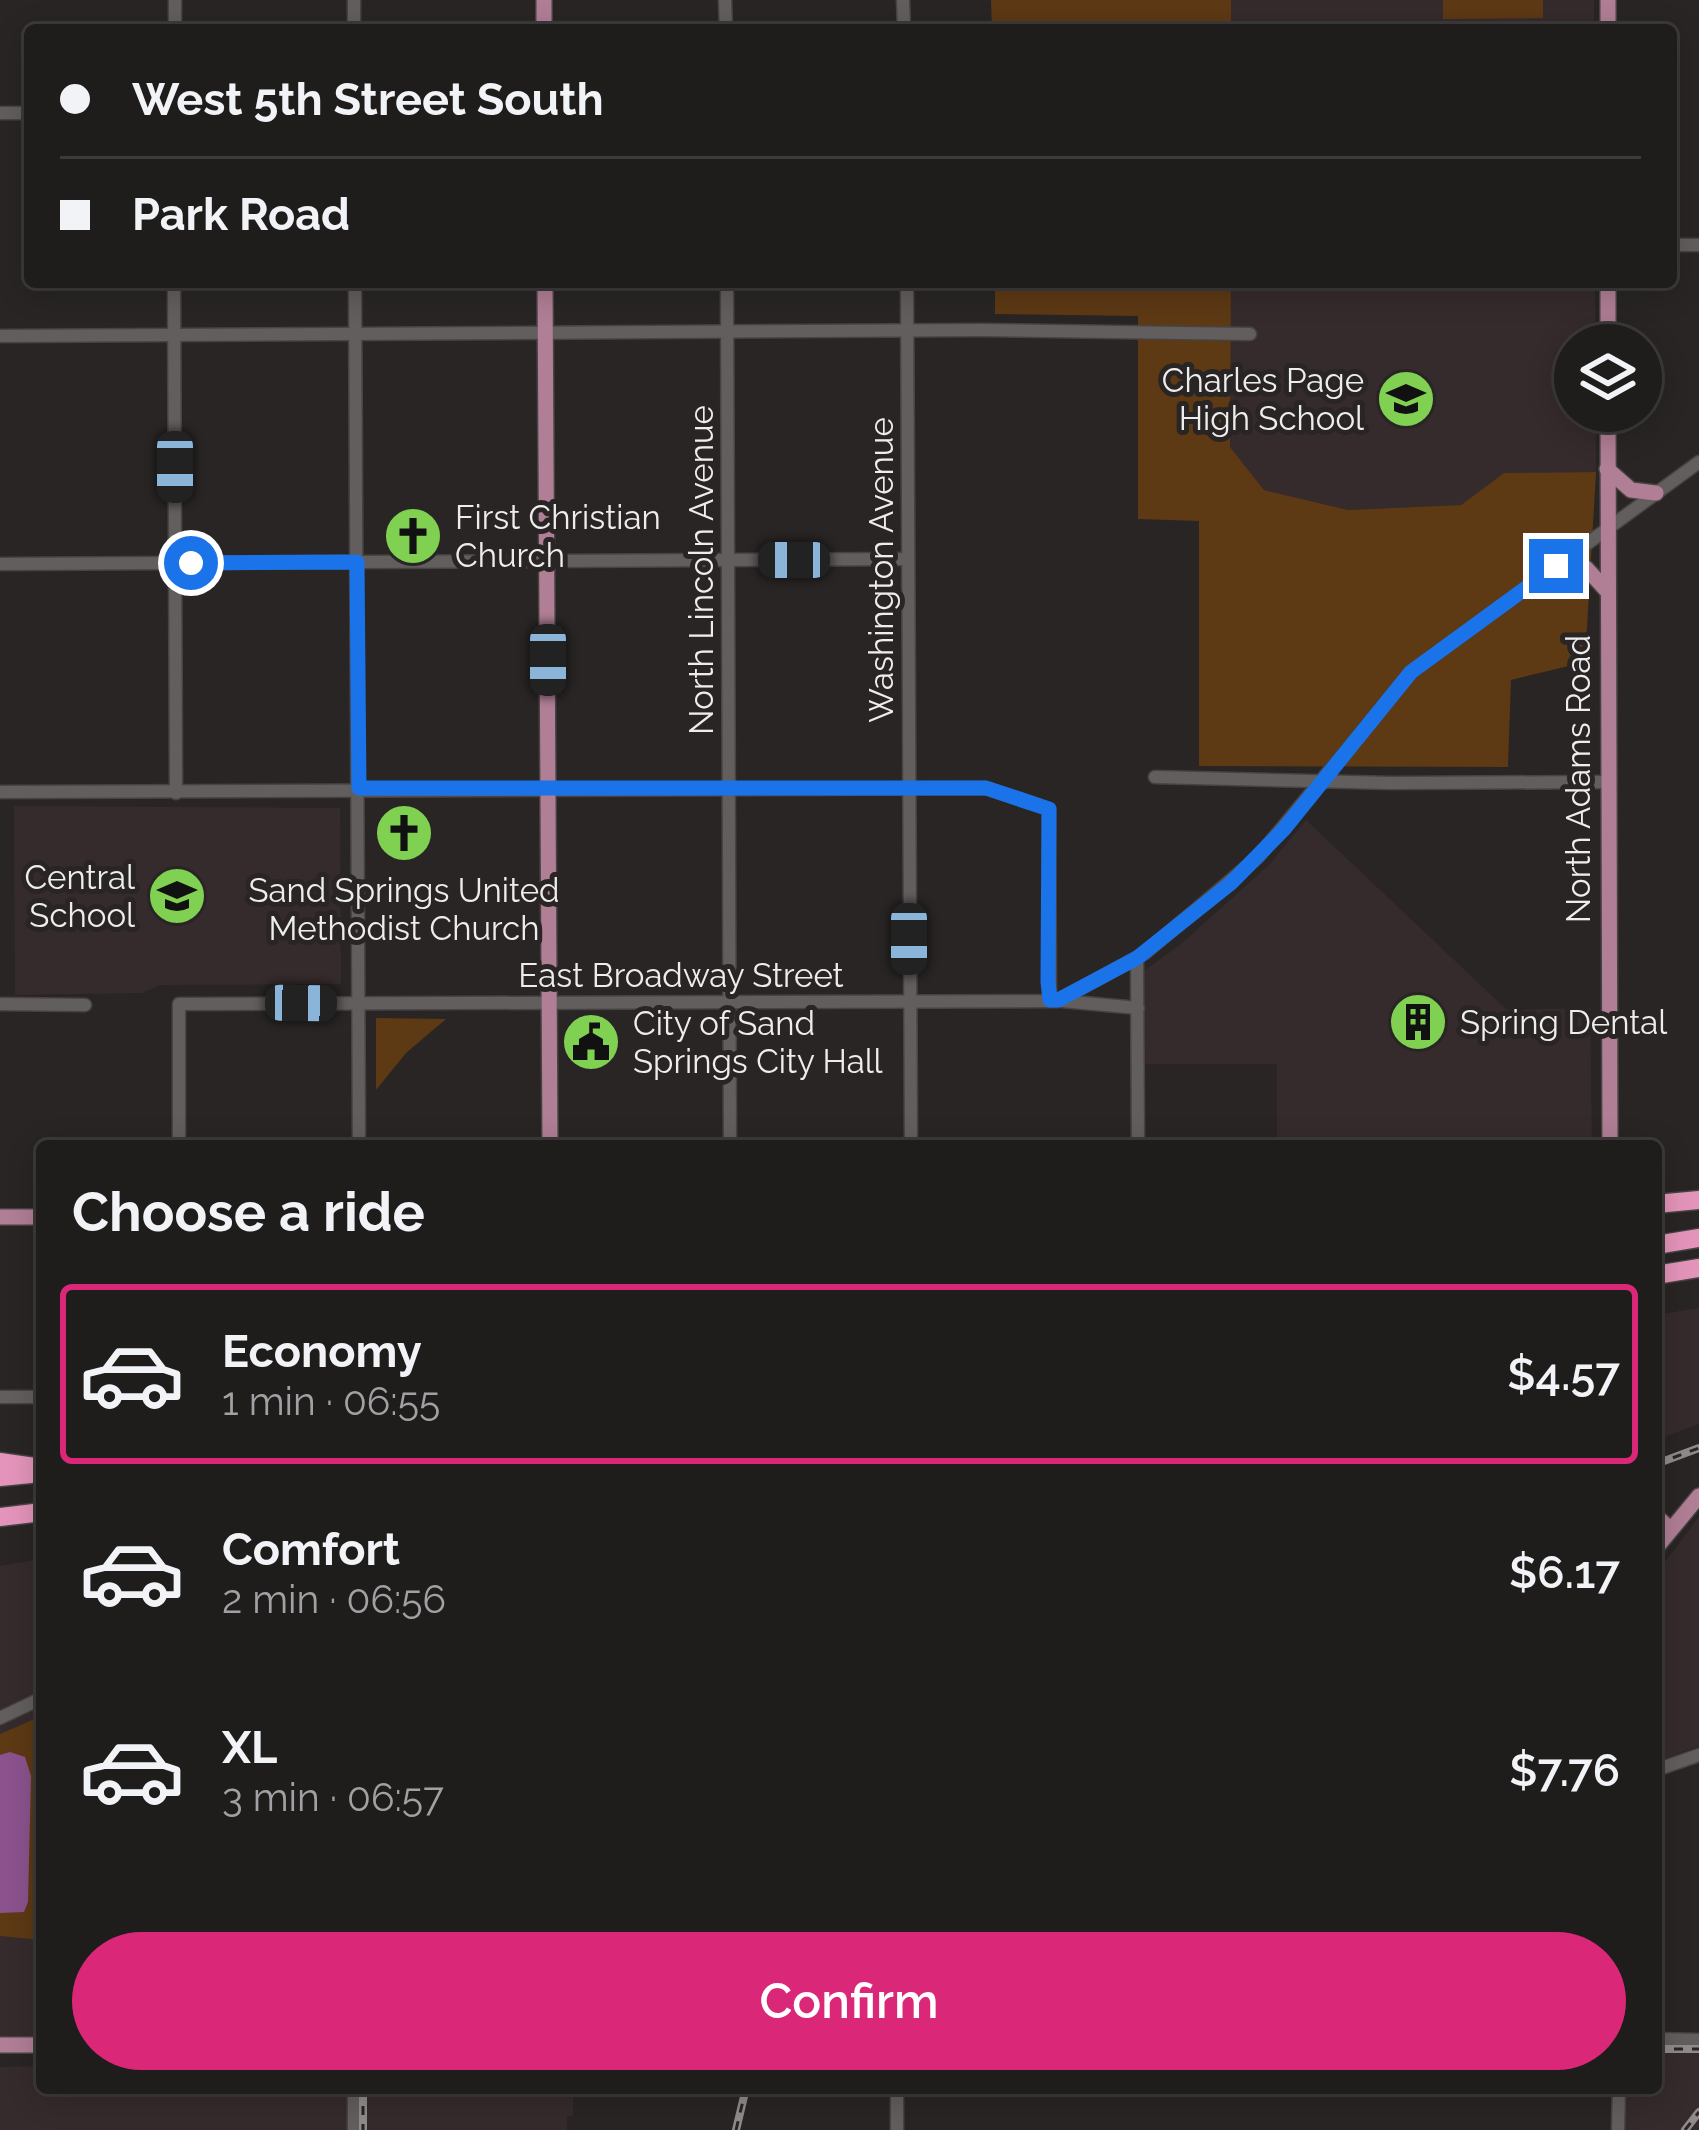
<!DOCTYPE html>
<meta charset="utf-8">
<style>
body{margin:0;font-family:Raleway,sans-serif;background:#272525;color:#f1f3f6;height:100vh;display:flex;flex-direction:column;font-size:45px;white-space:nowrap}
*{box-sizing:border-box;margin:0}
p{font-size:39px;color:#a1a1a3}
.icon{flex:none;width:66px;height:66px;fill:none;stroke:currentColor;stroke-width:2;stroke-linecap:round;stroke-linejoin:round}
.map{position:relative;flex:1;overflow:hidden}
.panel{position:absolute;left:36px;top:1140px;width:1626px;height:954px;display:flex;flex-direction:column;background:#1f1c1c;border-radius:12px;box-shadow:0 6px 30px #0003,0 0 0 3px #3c3a3b}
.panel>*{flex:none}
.guide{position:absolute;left:24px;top:24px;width:1653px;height:264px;border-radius:12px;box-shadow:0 6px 30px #0003,0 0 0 3px #3c3a3b;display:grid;align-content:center;height:264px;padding:0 36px;background:#1f1c1c}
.fabs{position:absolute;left:1554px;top:324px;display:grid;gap:24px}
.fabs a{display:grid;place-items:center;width:108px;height:108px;border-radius:50%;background:#1f1c1c;box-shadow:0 6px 30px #0003,0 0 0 3px #3c3a3b;font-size:60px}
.end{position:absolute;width:54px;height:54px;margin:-27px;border:15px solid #1a73e8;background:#fff;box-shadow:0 0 0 6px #fff}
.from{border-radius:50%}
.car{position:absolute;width:36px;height:72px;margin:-36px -18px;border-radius:15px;box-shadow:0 0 9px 3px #0007;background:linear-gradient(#222 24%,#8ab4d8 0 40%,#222 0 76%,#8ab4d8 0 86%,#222 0)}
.guide b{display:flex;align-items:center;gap:42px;height:114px;font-size:45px}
.guide b+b{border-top:3px solid #3c3a3b}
.guide i{width:30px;height:30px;background:#f1f3f6}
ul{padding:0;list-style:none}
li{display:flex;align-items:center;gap:36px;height:180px;margin:0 24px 18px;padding:0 12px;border:6px solid transparent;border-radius:12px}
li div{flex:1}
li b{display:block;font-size:45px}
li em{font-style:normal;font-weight:600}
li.active{border-color:#db2777}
li>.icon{width:108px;height:108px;stroke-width:1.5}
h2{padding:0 36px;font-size:54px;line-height:144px}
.action{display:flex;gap:24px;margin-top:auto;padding:24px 36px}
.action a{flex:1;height:138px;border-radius:72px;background:#db2777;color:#fff;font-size:48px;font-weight:600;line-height:138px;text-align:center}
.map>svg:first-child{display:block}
.built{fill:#362b2c}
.green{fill:#5d3914}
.water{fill:#8b528d}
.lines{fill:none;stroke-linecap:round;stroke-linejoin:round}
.minor-casing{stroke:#474343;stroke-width:15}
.major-casing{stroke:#474343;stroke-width:18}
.highway-casing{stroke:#474343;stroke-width:21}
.minor{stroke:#635e5e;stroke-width:12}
.major{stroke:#b07e95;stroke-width:15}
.highway{stroke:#e494ba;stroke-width:18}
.rail-casing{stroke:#8f8b8b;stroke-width:8}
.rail{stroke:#292525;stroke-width:3;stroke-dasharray:9;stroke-linecap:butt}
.route{stroke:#1a73e8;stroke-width:15}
.labels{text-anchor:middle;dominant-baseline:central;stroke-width:10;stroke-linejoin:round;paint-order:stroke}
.poi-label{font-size:33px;fill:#efecec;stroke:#292525;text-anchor:start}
.street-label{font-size:33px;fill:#efecec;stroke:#292525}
</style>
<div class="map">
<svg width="1699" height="2130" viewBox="0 0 1699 2130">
<rect width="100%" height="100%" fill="#292525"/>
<g class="built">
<rect x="1231" y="0" width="363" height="30"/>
<polygon points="1231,282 1595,282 1596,345 1575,345 1575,411 1596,411 1596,472 1504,473 1461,505 1348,510 1264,490 1230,447"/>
<polygon points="14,806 340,808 341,984 160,985 142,993 15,995"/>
<polygon points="1306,820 1507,1010 1590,1008 1592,1146 1277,1146 1277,1064 1145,1064 1144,971 1181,944 1269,865"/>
<polygon points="1699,1308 1699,1424 1656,1440 1656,1315"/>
<polygon points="1699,1517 1699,1746 1656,1762 1656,1574"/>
<polygon points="42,1559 42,2036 0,2036 0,1566"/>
<polygon points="1656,2042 1699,2042 1699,2130 1622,2130 1623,2088 1656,2088"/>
<polygon points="42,2066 42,2088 573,2088 573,2116 567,2116 567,2130 0,2130 0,2067"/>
</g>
<g class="green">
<polygon points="991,0 1231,0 1231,30 992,30"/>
<polygon points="1443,0 1543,0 1543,18 1443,19"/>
<polygon points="995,282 1231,282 1230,447 1264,490 1348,510 1461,505 1504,473 1596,472 1585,662 1511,680 1508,767 1199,766 1199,521 1138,519 1138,316 995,314"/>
<polygon points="376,1018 446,1019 406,1053 376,1090"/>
<polygon points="35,1719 42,1723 42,1940 0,1936 0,1734"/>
</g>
<polygon class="water" points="10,1752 25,1757 31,1776 28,1902 24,1912 0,1913 0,1755"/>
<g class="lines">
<g class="minor-casing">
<g id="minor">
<polyline points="175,0 175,30"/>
<polyline points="354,0 354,30"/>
<polyline points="725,0 726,30"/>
<polyline points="903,0 904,30"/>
<polyline points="0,113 30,113"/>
<polyline points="1671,245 1699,245"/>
<polyline points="174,282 176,793"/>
<polyline points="355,282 359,1146"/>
<polyline points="727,282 730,1146"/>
<polyline points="907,282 911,1146"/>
<polyline points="0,336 982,330 1250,334"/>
<polyline points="0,564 908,559"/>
<polyline points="1155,777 1391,783 1606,782"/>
<polyline points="0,792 986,788 1049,809 1050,1000"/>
<polyline points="1137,958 1138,1146"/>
<polyline points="1062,1001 1138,1008"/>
<polyline points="0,1004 85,1005"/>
<polyline points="179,1146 179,1004 1058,1001 1145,953 1258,857 1411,672 1699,462"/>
<polyline points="0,1397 42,1397"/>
<polyline points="0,1718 42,1698"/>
<polyline points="1656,1770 1699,1755"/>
<polyline points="1656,2039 1699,2040"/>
<polyline points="897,2088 897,2130"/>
<polyline points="354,2130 354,2088"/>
<polyline points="1618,2130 1619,2088"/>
</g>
</g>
<g class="major-casing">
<g id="major">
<polyline points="544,0 544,30"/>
<polyline points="1608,0 1608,30"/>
<polyline points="545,282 550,1146"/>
<polyline points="1608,282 1608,345"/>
<polyline points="1608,411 1610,1146"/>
<polyline points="1607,469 1631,490 1656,493"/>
<polyline points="1556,566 1586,568 1608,592"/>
<polyline points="0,1217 42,1217"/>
<polyline points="1656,1516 1670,1529"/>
<polyline points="1656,1548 1699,1496"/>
<polyline points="0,2045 42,2045"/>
</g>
</g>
<g class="highway-casing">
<g id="highway">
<polyline points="1656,1204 1699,1200"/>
<polyline points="1656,1245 1699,1238"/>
<polyline points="1656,1275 1699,1268"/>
<polyline points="0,1462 42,1468"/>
<polyline points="0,1477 31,1474"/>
<polyline points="0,1517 42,1512"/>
</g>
</g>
<use href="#minor" class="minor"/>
<use href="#major" class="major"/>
<use href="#highway" class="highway"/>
<g class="rail-casing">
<g id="rail">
<polyline points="1656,1464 1699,1448"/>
<polyline points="1656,2049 1699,2049"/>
<polyline points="363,2088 363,2130"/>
<polyline points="736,2130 746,2088"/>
<polyline points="1685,2130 1699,2112"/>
</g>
</g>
<use href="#rail" class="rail"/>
</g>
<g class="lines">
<polyline class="route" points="191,563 357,562 359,788 986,788 1049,809 1048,982 1050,1000 1058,1000 1137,958 1231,883 1284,829 1411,672 1556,566"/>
</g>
<defs>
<g id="school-disc" transform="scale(3)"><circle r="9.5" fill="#80d051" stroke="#292525"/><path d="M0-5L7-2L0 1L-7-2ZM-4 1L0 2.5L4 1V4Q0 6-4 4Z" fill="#111"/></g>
<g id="church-disc" transform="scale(3)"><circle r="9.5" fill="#80d051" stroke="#292525"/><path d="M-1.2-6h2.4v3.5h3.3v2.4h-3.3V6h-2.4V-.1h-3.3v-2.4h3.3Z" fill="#111"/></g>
<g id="building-disc" transform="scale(3)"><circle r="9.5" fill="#80d051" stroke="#292525"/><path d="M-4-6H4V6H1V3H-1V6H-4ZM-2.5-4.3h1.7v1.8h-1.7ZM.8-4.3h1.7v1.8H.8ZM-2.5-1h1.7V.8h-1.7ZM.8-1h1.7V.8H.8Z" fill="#111"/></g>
<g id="civic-disc" transform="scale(3)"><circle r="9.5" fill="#80d051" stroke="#292525"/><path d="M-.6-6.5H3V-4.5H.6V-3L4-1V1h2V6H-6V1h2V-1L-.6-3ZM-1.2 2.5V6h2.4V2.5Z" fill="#111"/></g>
</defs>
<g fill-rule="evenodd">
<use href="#school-disc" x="1406" y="399"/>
<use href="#church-disc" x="413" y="536"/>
<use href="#church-disc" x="404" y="833"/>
<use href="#school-disc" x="177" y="896"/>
<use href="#building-disc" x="1418" y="1022"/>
<use href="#civic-disc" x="591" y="1042"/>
</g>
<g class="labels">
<g class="poi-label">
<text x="1364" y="380" text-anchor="end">Charles Page<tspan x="1364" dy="38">High School</tspan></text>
<text x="455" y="517">First Christian<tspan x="455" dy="38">Church</tspan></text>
<text x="135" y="877" text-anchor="end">Central<tspan x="135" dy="38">School</tspan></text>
<text x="404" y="890" text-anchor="middle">Sand Springs United<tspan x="404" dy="38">Methodist Church</tspan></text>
<text x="1460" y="1022">Spring Dental</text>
<text x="633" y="1023">City of Sand<tspan x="633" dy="38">Springs City Hall</tspan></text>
</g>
<g class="street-label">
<text transform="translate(701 570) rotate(-90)">North Lincoln Avenue</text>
<text transform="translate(881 570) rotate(-90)">Washington Avenue</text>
<text transform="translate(1578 779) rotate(-90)">North Adams Road</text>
<text x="681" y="975">East Broadway Street</text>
</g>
</g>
</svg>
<div class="fabs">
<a><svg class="icon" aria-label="layers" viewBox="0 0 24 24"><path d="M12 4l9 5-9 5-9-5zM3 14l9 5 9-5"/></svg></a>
</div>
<i class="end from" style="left:191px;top:563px"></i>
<i class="end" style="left:1556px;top:566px"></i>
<i class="car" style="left:175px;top:467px;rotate:180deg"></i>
<i class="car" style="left:794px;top:560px;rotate:270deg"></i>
<i class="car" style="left:548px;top:660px;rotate:180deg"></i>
<i class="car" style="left:909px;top:939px;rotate:180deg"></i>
<i class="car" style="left:301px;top:1003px;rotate:91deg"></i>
<div class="guide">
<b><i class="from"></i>West 5th Street South</b>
<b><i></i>Park Road</b>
</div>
<section class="panel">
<h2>Choose a ride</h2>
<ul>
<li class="active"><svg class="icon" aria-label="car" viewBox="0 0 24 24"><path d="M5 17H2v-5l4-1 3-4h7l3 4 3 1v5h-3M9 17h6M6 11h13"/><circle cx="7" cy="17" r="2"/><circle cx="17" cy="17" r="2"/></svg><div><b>Economy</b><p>1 min · 06:55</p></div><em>$4.57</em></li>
<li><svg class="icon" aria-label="car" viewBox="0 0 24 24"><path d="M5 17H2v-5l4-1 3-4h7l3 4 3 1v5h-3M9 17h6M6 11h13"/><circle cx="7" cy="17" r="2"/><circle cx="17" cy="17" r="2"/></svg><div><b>Comfort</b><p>2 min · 06:56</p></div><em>$6.17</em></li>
<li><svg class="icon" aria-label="car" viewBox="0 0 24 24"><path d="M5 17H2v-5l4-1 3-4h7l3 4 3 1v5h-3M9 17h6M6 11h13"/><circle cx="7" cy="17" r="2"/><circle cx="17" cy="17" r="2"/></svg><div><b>XL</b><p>3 min · 06:57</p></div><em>$7.76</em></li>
</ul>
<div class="action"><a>Confirm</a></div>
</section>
</div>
